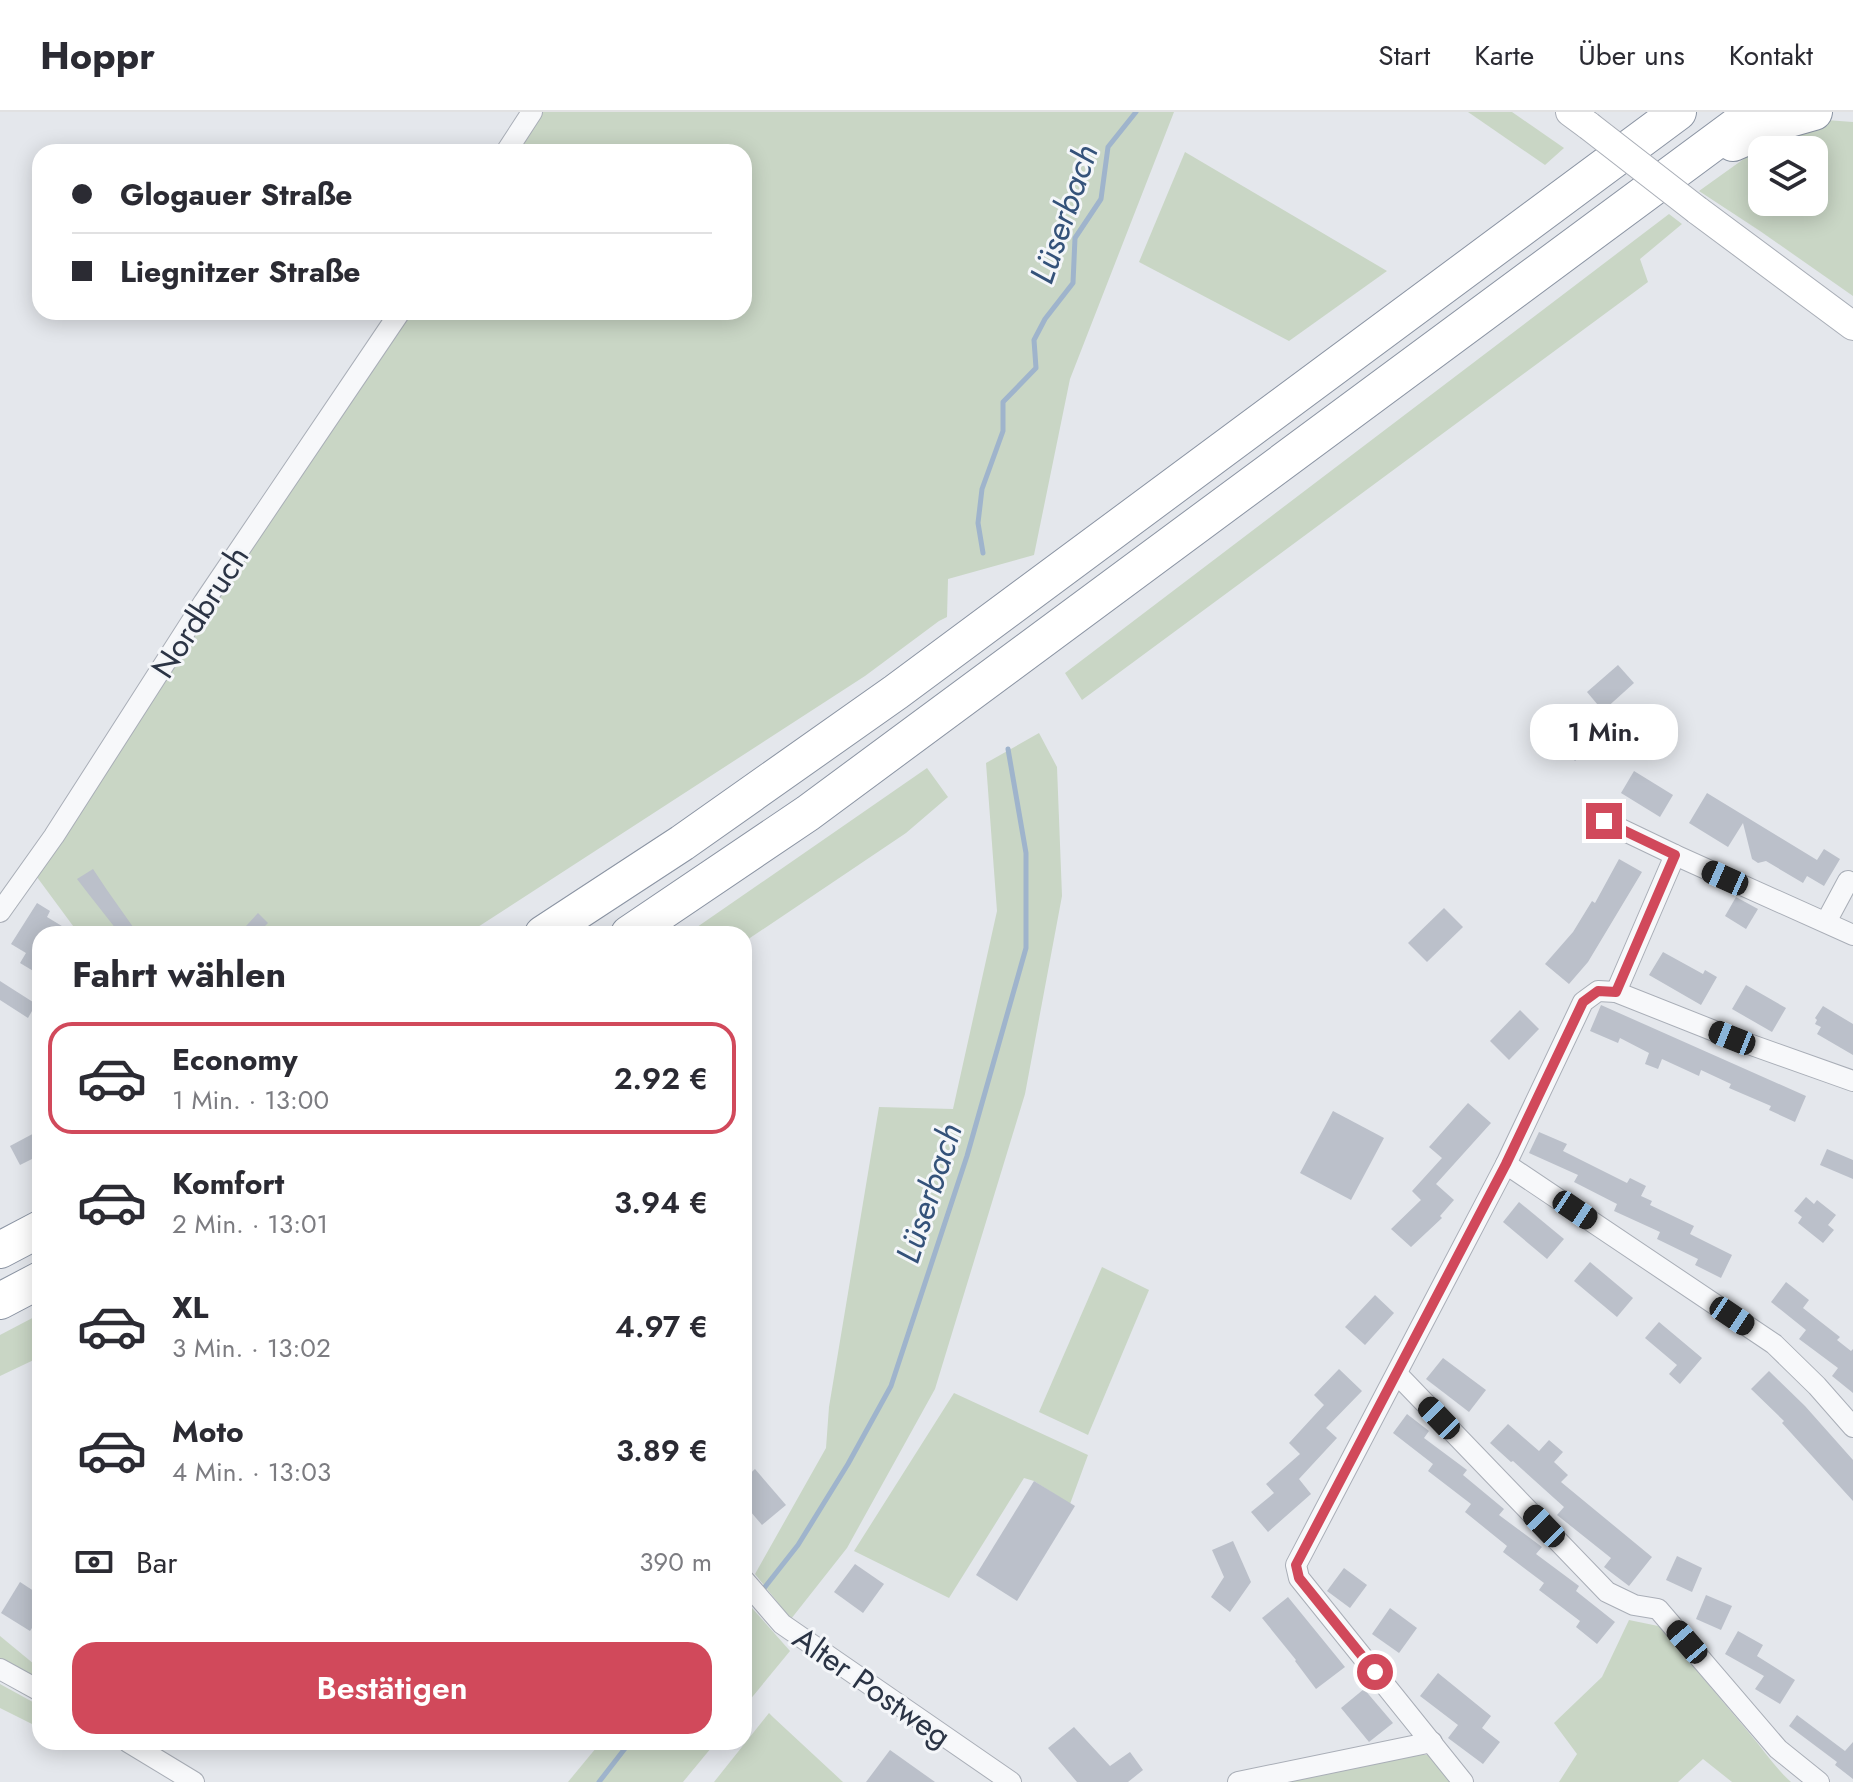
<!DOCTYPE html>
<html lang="de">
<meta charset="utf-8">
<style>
body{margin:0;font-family:Jost,sans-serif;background:#f2f2f3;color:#2b2b33;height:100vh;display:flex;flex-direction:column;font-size:30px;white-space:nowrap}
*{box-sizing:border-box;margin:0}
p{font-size:26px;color:#7c7c81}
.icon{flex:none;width:44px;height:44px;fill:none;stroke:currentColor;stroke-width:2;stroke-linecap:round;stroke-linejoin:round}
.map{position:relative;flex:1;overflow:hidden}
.details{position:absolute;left:32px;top:814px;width:720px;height:824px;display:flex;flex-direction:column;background:#fff;border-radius:24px;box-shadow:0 4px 20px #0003}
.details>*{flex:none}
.guide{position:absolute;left:32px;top:32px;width:720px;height:176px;border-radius:24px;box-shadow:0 4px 20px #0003;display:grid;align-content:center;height:176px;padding:0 40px;background:#fff}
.controls{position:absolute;left:1748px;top:24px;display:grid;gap:16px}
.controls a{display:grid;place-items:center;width:80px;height:80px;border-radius:16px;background:#fff;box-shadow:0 4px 20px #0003;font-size:40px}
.end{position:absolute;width:36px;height:36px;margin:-18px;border:10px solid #d1495b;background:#fff;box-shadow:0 0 0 4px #fff}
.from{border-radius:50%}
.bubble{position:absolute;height:56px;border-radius:24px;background:#fff;box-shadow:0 4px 20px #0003;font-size:26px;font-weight:600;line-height:56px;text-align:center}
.car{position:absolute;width:24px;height:48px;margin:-24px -12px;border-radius:10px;box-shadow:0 0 6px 2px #0007;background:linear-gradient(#222 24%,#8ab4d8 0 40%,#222 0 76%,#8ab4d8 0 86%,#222 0)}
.guide b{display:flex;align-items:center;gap:28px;height:76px;font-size:30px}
.guide b+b{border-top:2px solid #e1e1e2}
.guide i{width:20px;height:20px;background:#2b2b33}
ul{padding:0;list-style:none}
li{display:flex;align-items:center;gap:24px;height:112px;margin:0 16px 12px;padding:0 24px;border:4px solid transparent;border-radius:24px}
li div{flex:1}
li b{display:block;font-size:30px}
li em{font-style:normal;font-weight:600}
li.active{border-color:#d1495b}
li>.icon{width:72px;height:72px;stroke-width:1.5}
h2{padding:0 40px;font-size:36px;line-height:96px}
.pay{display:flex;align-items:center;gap:20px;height:88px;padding:0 40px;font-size:30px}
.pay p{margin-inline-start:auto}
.button{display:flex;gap:16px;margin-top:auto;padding:16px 40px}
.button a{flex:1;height:92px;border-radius:24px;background:#d1495b;color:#fff;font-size:32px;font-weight:600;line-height:92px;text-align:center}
header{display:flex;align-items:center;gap:48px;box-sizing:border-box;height:112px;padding:0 40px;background:#fff;border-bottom:2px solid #e1e1e2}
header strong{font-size:38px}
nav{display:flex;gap:44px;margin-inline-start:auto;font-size:28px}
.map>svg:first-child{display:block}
.green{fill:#c9d6c5;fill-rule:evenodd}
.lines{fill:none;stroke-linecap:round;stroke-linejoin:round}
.stream{stroke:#9fb4cc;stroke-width:5}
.building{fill:#bbc0ca}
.minor-casing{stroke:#a9aeb7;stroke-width:22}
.secondary-casing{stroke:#a9aeb7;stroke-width:30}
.motorway-casing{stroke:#8b94a3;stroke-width:38}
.minor{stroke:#f7f8fa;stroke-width:20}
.secondary{stroke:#fff;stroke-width:28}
.motorway{stroke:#fff;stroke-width:36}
.secondary-bridge-casing{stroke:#a9aeb7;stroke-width:30;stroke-linecap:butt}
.secondary-bridge{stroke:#fff;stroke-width:28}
.route{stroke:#d1495b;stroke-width:10}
.labels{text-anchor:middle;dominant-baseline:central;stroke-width:6;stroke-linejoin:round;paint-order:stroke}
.street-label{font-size:32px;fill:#2b3445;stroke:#f4f6f9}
.water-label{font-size:34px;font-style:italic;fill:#34527a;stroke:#f4f6f9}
</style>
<header>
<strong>Hoppr</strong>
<nav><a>Start</a><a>Karte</a><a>Über uns</a><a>Kontakt</a></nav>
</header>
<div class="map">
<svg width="1853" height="1670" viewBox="0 0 1853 1670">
<rect width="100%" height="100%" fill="#e4e7ec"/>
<g class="green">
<polygon points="532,0 1174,0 1070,267 1034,443 948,467 947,505 939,509 865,564 467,822 79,822 31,757 401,200 744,200 744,40 507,40"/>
<polygon points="1468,0 1512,0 1564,36 1545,53"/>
<path d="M1826,8L1853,10V184L1760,119L1699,79L1773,26ZM1762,38H1814V90H1762Z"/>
<polygon points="1185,40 1387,159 1289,229 1139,150"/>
<polygon points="1669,102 1682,112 1640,147 1648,170 1082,588 1065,561"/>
<polygon points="1039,621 1057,655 1062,784 1025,982 935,1277 847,1436 791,1507 755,1462 826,1336 829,1295 879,995 953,997 997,799 986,651"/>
<polygon points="927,656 948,685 906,721 744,830 744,822 687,822"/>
<polygon points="1102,1155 1149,1178 1088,1323 1039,1300"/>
<polygon points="40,1202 40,1245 0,1264 0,1223"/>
<polygon points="954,1281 1088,1343 1070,1392 1034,1369 1024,1366 949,1486 854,1439"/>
<polygon points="744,1487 790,1539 744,1595"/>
<path d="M1629,1508L1663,1515C1690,1552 1721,1587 1750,1622C1764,1638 1775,1656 1791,1670H1732L1703,1647L1678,1670H1559L1577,1642L1554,1611L1602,1565Z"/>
<polygon points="0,1524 40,1557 40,1570 0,1546"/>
<polygon points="0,1572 40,1594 40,1616 0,1596"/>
<polygon points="769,1601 774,1606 843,1670 714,1670"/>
<polygon points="601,1630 716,1630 683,1670 568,1670"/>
<polygon points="1400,1643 1431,1643 1452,1670 1270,1670"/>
</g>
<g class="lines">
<g class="stream">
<polyline points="983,441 978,411 982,377 1003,319 1003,290 1036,256 1034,228 1045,207 1073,171 1075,126 1101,87 1108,35 1136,0"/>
<polyline points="761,1480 798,1433 848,1352 891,1274 967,1044 1026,836 1026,741 1008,637"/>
<polyline points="744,1498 755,1488"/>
<polyline points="599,1670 630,1630"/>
</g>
</g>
<g class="building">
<polygon points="1618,553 1634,571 1603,599 1587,580"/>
<polygon points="1582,600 1603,625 1575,649 1554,625"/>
<polygon points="1634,659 1673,683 1660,705 1621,681"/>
<polygon points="1707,681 1817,748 1824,737 1840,747 1824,774 1807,764 1803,771 1766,749 1758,751 1752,747 1743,711 1728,735 1689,711"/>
<polygon points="1619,747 1642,760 1588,850 1569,872 1545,852 1573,820 1592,789 1595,791"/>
<polygon points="93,757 107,778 138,822 120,822 87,780 77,767"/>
<polygon points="1736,785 1758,797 1746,817 1725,804"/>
<polygon points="37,791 50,799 47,805 75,822 40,822 40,863 20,851 26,841 11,832"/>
<polygon points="1444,796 1463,815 1427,850 1408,831"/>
<polygon points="258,801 268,811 257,822 254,822 246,814"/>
<polygon points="1663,840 1703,862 1705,858 1717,865 1701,893 1649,863"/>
<polygon points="0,869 36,892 28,906 0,888"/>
<polygon points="1746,873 1786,896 1772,920 1732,897"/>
<polygon points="1601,893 1806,984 1795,1010 1769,998 1771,994 1729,976 1731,972 1701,958 1699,964 1662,947 1658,957 1645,952 1649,941 1620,926 1618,931 1590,919"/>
<polygon points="1823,894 1853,912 1853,943 1817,922 1821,915 1815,912 1817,908 1815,906"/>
<polygon points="1520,898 1539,917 1509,948 1490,929"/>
<polygon points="1468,991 1491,1011 1436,1072 1454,1088 1440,1104 1442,1106 1411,1135 1391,1117 1421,1088 1412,1079 1442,1046 1429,1035"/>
<polygon points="1333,999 1384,1026 1351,1088 1300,1061"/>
<polygon points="40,1018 40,1043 20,1053 10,1034"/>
<polygon points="1539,1020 1567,1032 1563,1039 1627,1071 1630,1066 1646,1074 1641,1084 1652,1089 1650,1093 1694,1114 1690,1122 1732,1143 1721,1166 1695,1153 1698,1147 1657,1127 1660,1120 1614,1099 1617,1092 1574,1070 1578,1063 1529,1041"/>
<polygon points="1827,1037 1853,1048 1853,1067 1820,1053"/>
<polygon points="1806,1085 1814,1092 1817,1088 1836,1103 1828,1113 1834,1118 1823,1131 1798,1111 1802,1105 1794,1099"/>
<polygon points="1519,1090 1564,1127 1547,1147 1503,1110"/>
<polygon points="1590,1150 1633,1186 1617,1205 1574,1169"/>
<polygon points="1786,1170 1809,1188 1803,1196 1840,1225 1837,1228 1851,1239 1853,1237 1853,1281 1832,1264 1838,1256 1799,1227 1806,1218 1771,1190"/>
<polygon points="1375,1183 1394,1201 1365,1233 1345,1215"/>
<polygon points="1659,1210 1702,1246 1680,1272 1669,1262 1677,1253 1645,1226"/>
<polygon points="1443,1246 1486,1278 1469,1300 1426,1267"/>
<polygon points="1339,1257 1362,1279 1326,1316 1337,1326 1299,1367 1311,1382 1268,1420 1251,1400 1274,1381 1266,1372 1300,1342 1289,1331 1324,1293 1314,1283"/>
<polygon points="1769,1259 1805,1294 1853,1348 1853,1389 1782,1311 1784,1309 1751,1277"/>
<polygon points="1407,1302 1429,1319 1424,1326 1467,1358 1463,1363 1504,1397 1499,1403 1542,1435 1536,1442 1579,1474 1576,1479 1615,1510 1597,1532 1576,1515 1580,1509 1539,1478 1544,1471 1503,1440 1507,1434 1465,1400 1471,1392 1428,1359 1433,1352 1393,1321"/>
<polygon points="1508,1312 1539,1339 1549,1328 1563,1340 1554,1350 1568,1363 1561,1370 1652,1445 1629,1474 1604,1455 1611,1446 1557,1403 1564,1395 1513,1349 1511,1350 1490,1331"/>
<polygon points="755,1357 786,1393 762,1413 744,1392 744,1367"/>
<polygon points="1034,1369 1075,1394 1017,1489 976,1463"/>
<polygon points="1233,1429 1251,1470 1230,1500 1211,1485 1224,1465 1212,1438"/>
<polygon points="1677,1444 1702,1456 1692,1480 1666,1468"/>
<polygon points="855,1452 884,1472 863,1501 834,1480"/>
<polygon points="1344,1456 1367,1473 1350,1496 1327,1479"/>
<polygon points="20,1470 40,1483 40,1504 30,1519 1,1501"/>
<polygon points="1706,1483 1732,1494 1721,1518 1696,1507"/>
<polygon points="1288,1485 1345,1555 1316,1577 1295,1549 1296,1548 1262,1506"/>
<polygon points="1390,1496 1417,1516 1399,1541 1372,1522"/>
<polygon points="1738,1519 1763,1533 1757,1544 1795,1568 1780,1592 1755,1577 1764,1564 1725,1542"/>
<polygon points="1438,1561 1491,1604 1482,1616 1500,1630 1483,1652 1448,1626 1458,1613 1420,1584"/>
<polygon points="1364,1577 1393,1611 1369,1630 1341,1596"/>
<polygon points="1797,1603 1845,1639 1853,1630 1853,1667 1835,1653 1837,1650 1789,1614"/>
<polygon points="1074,1615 1110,1654 1130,1640 1143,1658 1128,1670 1077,1670 1048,1636"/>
<polygon points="890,1638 935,1670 866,1670"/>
</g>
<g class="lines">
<g class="minor-casing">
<g id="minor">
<polyline points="506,40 532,0"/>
<polyline points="1604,709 1675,743 1853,823"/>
<polyline points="0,800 54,724 204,490 400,200"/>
<polyline points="1826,810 1848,769"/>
<polyline points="1616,880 1675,743"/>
<polyline points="1506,1052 1774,1232 1817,1274 1853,1315"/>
<polyline points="1397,1262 1607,1480 1634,1493 1658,1497 1778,1637 1819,1670"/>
<polyline points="744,1468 782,1512 1011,1670"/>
<polyline points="0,1557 40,1579"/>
<polyline points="128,1630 194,1670"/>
<polyline points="1238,1670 1432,1630"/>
<polyline points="1463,1670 1299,1466 1296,1453 1506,1052 1583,890 1598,879 1616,880 1732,926 1853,969"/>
</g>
</g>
<g class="secondary-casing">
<g id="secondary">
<polyline points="1570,0 1589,14"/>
<polyline points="1697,98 1853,214"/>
</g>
</g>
<g class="motorway-casing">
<g id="motorway">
<polyline points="1733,31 1786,8 1814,0"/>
<polyline points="543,822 682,731 896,580 1678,0"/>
<polyline points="629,822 808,701 1755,0"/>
<polyline points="0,1138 40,1117"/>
<polyline points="0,1189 40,1168"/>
</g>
</g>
<use href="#minor" class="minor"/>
<use href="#secondary" class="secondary"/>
<use href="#motorway" class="motorway"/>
<g class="secondary-bridge-casing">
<polyline id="secondary-bridge" points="1589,14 1697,98"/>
</g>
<use href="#secondary-bridge" class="secondary-bridge"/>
</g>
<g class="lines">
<polyline class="route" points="1375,1560 1299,1466 1296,1453 1506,1052 1583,890 1598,879 1616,880 1675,743 1604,709"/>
</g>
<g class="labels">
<g class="street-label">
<text transform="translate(200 500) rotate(-57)">Nordbruch</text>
<text transform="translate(872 1575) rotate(35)">Alter Postweg</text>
</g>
<g class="water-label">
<text transform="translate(1064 102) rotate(-71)">Lüserbach</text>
<text transform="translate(929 1081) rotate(-72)">Lüserbach</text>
</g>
</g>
</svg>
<div class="controls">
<a><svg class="icon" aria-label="layers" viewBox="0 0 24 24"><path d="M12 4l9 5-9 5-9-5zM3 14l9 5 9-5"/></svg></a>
</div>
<i class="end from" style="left:1375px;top:1560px"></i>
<i class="end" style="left:1604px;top:709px"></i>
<div class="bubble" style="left:1530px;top:592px;width:148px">1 Min.</div>
<i class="car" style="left:1725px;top:766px;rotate:294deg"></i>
<i class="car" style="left:1732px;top:926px;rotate:292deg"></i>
<i class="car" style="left:1575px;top:1098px;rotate:124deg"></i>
<i class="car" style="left:1732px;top:1204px;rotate:124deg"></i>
<i class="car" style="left:1439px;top:1306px;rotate:316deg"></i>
<i class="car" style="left:1544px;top:1414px;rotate:316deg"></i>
<i class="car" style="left:1687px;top:1530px;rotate:319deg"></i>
<div class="guide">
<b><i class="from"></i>Glogauer Straße</b>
<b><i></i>Liegnitzer Straße</b>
</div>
<section class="details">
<h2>Fahrt wählen</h2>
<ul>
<li class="active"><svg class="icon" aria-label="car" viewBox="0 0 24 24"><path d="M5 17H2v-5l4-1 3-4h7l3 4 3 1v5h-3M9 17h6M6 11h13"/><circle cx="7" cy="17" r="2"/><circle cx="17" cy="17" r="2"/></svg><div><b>Economy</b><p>1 Min. · 13:00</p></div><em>2.92 €</em></li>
<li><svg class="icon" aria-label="car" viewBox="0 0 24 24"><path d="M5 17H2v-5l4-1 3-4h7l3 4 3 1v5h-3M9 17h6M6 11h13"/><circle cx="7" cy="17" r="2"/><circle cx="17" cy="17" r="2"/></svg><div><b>Komfort</b><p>2 Min. · 13:01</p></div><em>3.94 €</em></li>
<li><svg class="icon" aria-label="car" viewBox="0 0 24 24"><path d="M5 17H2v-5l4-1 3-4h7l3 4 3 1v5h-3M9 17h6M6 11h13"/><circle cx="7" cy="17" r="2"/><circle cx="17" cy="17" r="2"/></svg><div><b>XL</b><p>3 Min. · 13:02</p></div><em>4.97 €</em></li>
<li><svg class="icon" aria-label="car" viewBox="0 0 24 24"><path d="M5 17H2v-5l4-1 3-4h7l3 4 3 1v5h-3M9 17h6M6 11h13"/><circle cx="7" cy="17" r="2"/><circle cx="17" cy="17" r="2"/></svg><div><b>Moto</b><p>4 Min. · 13:03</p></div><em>3.89 €</em></li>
</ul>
<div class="pay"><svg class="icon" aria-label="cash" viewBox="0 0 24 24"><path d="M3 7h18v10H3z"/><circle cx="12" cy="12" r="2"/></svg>Bar<p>390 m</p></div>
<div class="button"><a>Bestätigen</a></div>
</section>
</div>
